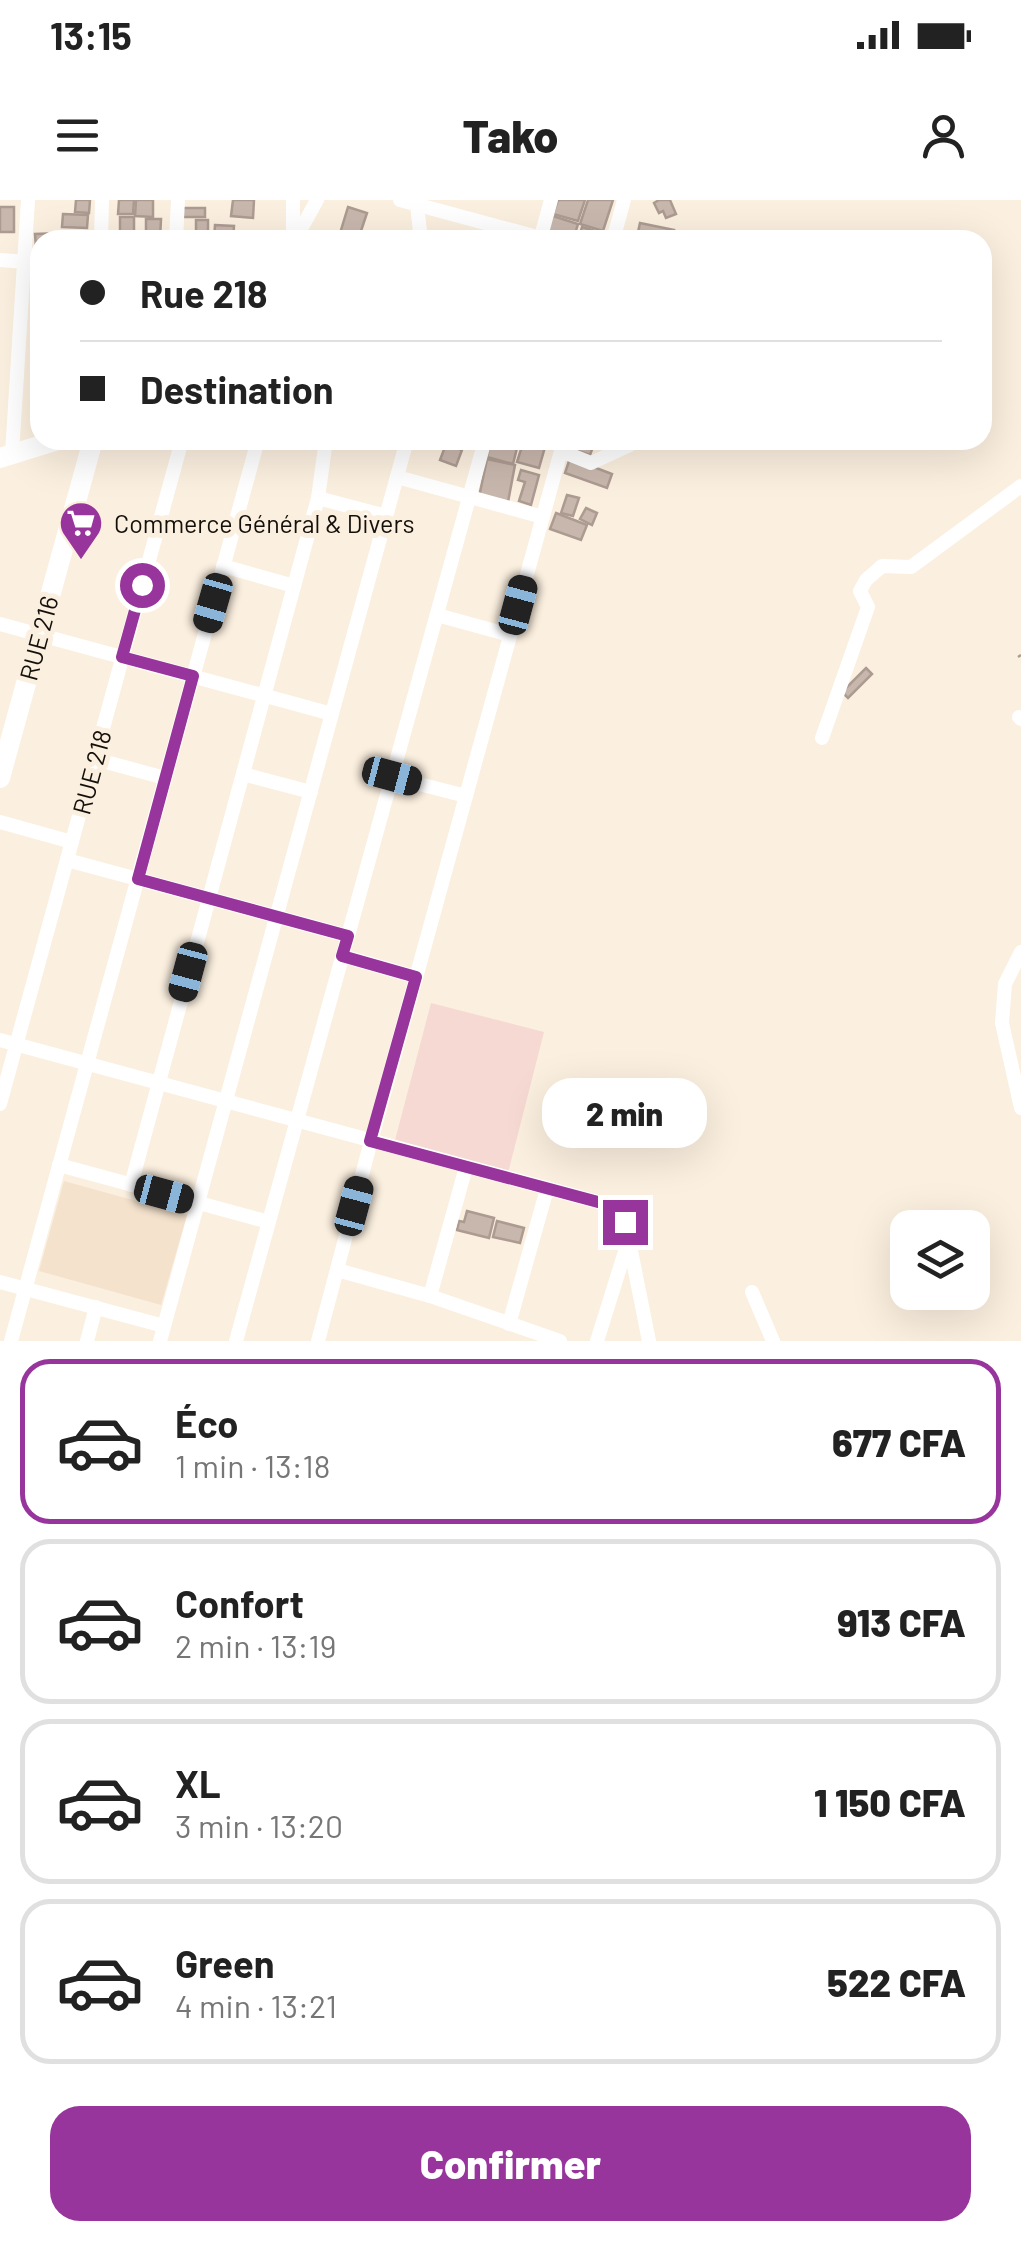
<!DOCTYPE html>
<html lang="fr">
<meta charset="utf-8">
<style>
body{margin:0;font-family:Barlow,sans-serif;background:#f2f2f2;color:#222;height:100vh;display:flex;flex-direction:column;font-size:38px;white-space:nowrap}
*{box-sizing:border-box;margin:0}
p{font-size:32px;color:#767676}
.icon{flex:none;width:55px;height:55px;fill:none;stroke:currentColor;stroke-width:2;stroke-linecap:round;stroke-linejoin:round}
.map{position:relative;height:1141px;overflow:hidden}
.sheet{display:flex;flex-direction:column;background:#fff;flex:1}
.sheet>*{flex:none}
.top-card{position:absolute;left:30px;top:30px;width:962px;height:220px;border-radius:30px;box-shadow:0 10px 40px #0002;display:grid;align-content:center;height:220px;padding:0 50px;background:#fff}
.fabs{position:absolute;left:890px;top:1010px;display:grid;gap:20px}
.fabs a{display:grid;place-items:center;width:100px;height:100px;border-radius:20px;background:#fff;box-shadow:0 10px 40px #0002;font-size:50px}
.end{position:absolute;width:45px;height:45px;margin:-22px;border:12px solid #97359c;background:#fff;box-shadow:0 0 0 5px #fff}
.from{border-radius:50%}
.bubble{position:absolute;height:70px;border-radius:30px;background:#fff;box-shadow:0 10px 40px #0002;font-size:32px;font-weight:800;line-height:70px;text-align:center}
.car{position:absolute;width:30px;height:60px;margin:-30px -15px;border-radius:12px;box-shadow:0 0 8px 2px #0007;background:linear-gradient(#222 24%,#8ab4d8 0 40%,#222 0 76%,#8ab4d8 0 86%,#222 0)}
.top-card b{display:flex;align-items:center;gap:35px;height:95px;font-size:38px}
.top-card b+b{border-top:2px solid #e0e0e0}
.top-card i{width:25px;height:25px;background:#222}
ul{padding:18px 0 0;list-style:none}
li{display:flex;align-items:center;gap:30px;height:165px;margin:0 20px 15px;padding:0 30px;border:5px solid #e0e0e0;border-radius:30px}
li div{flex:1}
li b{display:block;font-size:38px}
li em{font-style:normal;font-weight:800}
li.selected{border-color:#97359c}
li>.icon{width:90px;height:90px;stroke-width:1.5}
.action{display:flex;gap:20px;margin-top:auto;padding:20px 50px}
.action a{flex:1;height:115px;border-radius:30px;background:#97359c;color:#fff;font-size:40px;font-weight:800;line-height:115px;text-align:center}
.status{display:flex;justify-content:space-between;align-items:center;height:70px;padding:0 50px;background:#fff;direction:ltr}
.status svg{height:28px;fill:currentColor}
header{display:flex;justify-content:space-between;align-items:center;height:130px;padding:0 50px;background:#fff;font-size:45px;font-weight:800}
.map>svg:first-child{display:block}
.built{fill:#f4e2cd}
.green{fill:#f6d9d3}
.building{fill:#c8b7ad;stroke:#ac9b91;stroke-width:2.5}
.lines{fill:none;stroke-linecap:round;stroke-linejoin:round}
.path{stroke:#a79e92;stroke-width:2.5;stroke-dasharray:10 5;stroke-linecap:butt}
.street{stroke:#fff;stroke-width:14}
.secondary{stroke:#fff;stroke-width:20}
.route{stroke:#97359c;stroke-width:12}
.labels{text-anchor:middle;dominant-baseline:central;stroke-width:10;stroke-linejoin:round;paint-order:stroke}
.poi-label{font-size:25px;fill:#130f0a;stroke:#fbefdf;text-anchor:start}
.street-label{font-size:25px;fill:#130f0a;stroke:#fbefdf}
</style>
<div class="status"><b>13:15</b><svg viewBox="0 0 49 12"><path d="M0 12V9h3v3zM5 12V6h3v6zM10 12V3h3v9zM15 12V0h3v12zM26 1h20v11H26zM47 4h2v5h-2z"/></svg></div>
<header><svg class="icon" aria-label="menu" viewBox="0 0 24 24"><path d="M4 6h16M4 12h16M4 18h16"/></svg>Tako<svg class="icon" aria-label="person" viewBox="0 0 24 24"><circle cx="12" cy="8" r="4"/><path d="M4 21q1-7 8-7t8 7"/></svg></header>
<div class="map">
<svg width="1021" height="1141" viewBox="0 0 1021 1141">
<rect width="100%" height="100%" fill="#fbefdf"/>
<polygon class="built" points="64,981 187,1015 161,1105 39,1071"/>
<polygon class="green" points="431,803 544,832 508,973 394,944"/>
<g class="building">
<polygon points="76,0 90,0 89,13 75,12"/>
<polygon points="119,0 134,0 133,14 118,14"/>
<polygon points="136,0 153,0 153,17 135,16"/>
<polygon points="233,0 254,0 253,18 231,16"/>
<polygon points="558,0 585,0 578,21 553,14"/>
<polygon points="588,0 613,0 603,31 580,24"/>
<polygon points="659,0 670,0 676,14 666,18 663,11 659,13 654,3"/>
<rect x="0" y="7" width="14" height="25"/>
<polygon points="348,7 367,13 358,40 338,40"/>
<polygon points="182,8 205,8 205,17 181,17"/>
<polygon points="63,14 88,15 87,28 62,27"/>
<polygon points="553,16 578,24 574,37 576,40 544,40"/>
<rect x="120" y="17" width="14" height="16"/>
<polygon points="146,19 161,19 160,40 146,40"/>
<rect x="196" y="20" width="12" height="20"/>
<polygon points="640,23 674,30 672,38 638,32"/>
<polygon points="215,25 234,26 233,40 214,40"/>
<polygon points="582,27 602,33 600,40 578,40"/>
<polygon points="61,33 61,40 40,40 40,48 36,48 35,34"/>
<polygon points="86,33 87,40 62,40 62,34"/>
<polygon points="491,240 519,240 513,264 487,257"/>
<polygon points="524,240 547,240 539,268 517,262"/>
<polygon points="567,240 581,240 594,244 590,255 565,247"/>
<polygon points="446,244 462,250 456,266 440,260"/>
<polygon points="570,258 612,274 607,288 565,273"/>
<polygon points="487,259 515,265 508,302 479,297"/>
<polygon points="521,270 539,275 531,305 519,301 525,282 518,280"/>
<polygon points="567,295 579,298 573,316 561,313"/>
<polygon points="586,308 597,313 592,325 580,319"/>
<polygon points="556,313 587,325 581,340 550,329"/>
<polygon points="866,468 872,474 848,498 842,492"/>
<polygon points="467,1011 494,1018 489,1038 457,1030 459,1021 464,1022"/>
<polygon points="497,1021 524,1028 520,1043 493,1037"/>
</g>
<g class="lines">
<polyline class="path" points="1018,457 1021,455"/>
<g class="street">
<polyline points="400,0 541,38"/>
<polyline points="417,5 421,40"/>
<polyline points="293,39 293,0"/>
<polyline points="101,40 102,0"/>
<polyline points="176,40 178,0"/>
<polyline points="295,40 317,0"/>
<polyline points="540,40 551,0"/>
<polyline points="613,40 624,0"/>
<polyline points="0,60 40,63"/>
<polyline points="561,251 591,263 630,245 633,240"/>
<polyline points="12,254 28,0"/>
<polyline points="397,277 543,317"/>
<polyline points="318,298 386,316"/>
<polyline points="223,366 294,386"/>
<polyline points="437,415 510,435"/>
<polyline points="0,424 332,514"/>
<polyline points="1019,517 1021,519"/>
<polyline points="822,538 868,407 860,391 866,380 882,366 911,367 1021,286"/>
<polyline points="95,559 165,578"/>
<polyline points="243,574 311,592"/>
<polyline points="392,577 466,596"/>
<polyline points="0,622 72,642"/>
<polyline points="67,660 348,736"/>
<polyline points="1021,752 1005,784 1002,823 1021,908"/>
<polyline points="343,756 416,777"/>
<polyline points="0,840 613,1006 625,1021 649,1141"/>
<polyline points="0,904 182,240"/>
<polyline points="59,965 269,1022"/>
<polyline points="131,985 318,298 326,240"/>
<polyline points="337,1070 430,1096 560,1141"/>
<polyline points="0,1082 164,1126"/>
<polyline points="752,1092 773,1141"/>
<polyline points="430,1096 466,967"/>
<polyline points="509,1124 547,989"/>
<polyline points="11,1141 258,240"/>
<polyline points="87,1141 96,1107"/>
<polyline points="160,1141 407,240"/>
<polyline points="236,1141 485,240"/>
<polyline points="318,1141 371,941 564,240"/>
<polyline points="597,1141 628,1042"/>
</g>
<g class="secondary">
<polyline points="0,258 58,240"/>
<polyline points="0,578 93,240"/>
</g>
</g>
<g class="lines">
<polyline class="route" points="142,385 122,457 193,476 138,679 348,736 342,756 416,777 370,941 613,1006 625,1022"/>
</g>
<defs>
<g id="supermarket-pin" transform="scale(2.25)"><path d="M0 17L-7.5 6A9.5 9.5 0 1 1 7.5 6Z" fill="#97359c" stroke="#fbefdf"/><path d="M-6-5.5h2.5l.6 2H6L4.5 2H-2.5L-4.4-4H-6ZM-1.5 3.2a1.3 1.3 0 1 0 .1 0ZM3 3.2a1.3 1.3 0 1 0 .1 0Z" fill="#fff"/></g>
</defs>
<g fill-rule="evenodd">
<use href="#supermarket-pin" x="81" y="323"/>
</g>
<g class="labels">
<g class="poi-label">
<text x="114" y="323">Commerce Général &amp; Divers</text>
</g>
<g class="street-label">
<text transform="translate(38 438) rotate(-75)">RUE 216</text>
<text transform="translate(91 572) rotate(-75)">RUE 218</text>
</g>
</g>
</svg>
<div class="fabs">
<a><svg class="icon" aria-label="layers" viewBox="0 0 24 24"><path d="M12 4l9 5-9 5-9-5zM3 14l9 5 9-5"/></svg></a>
</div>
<i class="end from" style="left:142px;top:385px"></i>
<i class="end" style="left:625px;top:1022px"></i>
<div class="bubble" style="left:542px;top:878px;width:165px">2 min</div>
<i class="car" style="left:213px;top:403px;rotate:196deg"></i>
<i class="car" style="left:518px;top:405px;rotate:15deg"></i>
<i class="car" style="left:392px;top:576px;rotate:105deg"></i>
<i class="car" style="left:188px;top:772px;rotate:195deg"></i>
<i class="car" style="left:164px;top:994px;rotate:105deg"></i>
<i class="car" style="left:354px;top:1006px;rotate:15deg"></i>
<div class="top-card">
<b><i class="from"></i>Rue 218</b>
<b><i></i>Destination</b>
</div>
</div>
<section class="sheet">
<ul>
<li class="selected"><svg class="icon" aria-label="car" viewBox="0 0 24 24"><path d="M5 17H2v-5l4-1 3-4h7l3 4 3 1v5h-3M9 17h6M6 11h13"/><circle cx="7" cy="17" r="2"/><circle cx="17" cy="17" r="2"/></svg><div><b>Éco</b><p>1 min · 13:18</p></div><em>677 CFA</em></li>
<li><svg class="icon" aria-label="car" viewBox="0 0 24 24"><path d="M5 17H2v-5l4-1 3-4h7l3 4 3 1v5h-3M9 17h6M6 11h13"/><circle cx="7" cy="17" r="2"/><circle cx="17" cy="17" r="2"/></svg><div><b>Confort</b><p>2 min · 13:19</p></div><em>913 CFA</em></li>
<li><svg class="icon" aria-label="car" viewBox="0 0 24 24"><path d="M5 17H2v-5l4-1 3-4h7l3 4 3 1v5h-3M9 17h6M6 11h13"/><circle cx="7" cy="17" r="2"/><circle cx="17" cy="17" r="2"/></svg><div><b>XL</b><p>3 min · 13:20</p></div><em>1 150 CFA</em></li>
<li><svg class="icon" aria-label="car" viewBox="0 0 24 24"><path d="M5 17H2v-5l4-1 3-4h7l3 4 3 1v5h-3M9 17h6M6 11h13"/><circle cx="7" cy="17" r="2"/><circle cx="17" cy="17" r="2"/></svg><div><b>Green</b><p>4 min · 13:21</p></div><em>522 CFA</em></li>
</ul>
<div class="action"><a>Confirmer</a></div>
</section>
